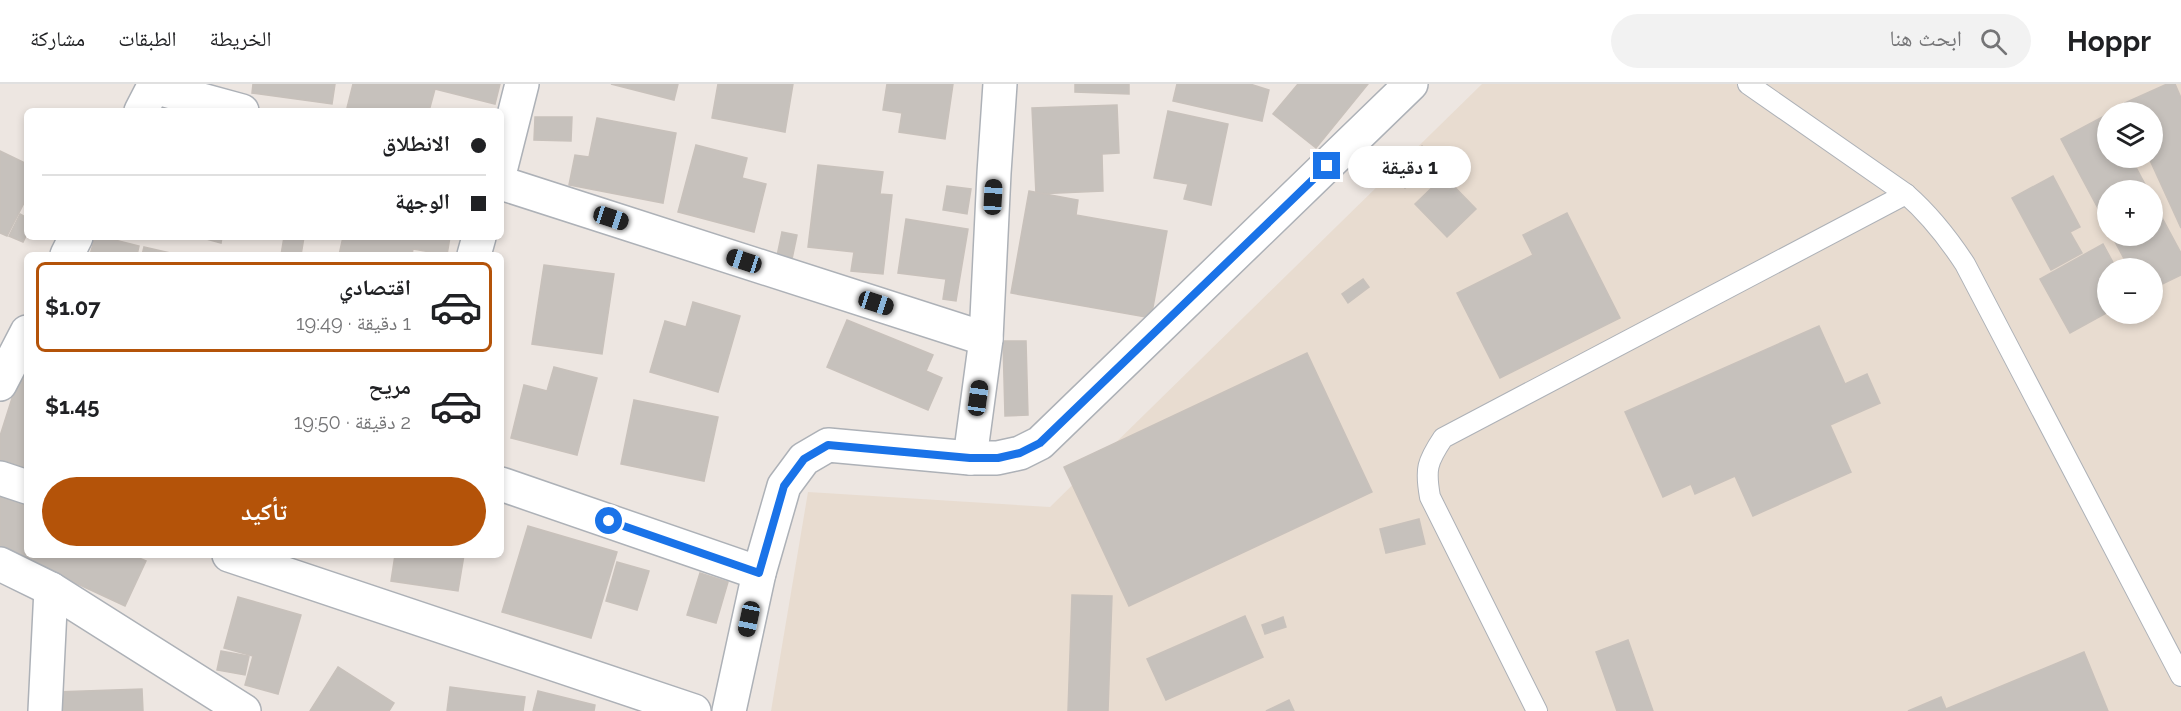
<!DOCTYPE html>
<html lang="ar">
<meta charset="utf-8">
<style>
body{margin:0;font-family:Raleway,"Noto Naskh Arabic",sans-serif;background:#f2f2f2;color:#202124;direction:rtl;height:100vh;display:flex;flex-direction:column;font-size:22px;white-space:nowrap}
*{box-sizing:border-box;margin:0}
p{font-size:20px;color:#757577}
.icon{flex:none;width:33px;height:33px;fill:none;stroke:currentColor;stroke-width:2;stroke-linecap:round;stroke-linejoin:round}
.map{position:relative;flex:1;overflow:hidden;direction:ltr}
.panel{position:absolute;left:24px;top:168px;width:480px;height:306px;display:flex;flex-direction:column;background:#fff;border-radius:9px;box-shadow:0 3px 9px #0003;direction:rtl}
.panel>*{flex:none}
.hud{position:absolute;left:24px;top:24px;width:480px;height:132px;border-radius:9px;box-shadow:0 3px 9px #0003;direction:rtl;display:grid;align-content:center;height:132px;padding:0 18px;background:#fff}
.controls{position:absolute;left:2097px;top:18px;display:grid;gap:12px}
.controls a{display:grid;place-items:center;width:66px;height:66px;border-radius:50%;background:#fff;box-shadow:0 3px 9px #0003;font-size:30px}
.end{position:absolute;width:27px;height:27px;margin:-14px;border:8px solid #1a73e8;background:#fff;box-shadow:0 0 0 3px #fff}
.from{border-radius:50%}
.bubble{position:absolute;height:42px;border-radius:21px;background:#fff;box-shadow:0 3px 9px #0003;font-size:20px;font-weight:700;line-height:42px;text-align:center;direction:rtl}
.car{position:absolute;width:18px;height:36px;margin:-18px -9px;border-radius:8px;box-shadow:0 0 4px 2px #0007;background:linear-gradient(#222 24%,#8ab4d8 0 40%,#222 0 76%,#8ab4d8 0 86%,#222 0)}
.hud b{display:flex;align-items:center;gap:21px;height:57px;font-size:22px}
.hud b+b{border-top:2px solid #e0e0e0}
.hud i{width:15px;height:15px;background:#202124}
ul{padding:10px 0 0;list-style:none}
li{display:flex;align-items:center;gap:18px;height:90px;margin:0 12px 9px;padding:0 6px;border:3px solid transparent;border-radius:9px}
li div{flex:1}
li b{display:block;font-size:22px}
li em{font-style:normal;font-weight:700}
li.current{border-color:#b45309}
li>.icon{width:54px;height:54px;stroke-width:1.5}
.action{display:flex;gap:12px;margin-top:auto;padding:12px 18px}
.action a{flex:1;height:69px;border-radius:36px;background:#b45309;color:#fff;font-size:24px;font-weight:700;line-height:69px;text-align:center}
header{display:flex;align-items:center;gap:36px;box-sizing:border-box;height:84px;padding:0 30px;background:#fff;border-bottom:2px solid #e0e0e0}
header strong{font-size:28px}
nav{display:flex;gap:33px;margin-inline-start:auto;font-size:21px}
.search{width:420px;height:54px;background:#f2f2f2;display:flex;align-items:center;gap:15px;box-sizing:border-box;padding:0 21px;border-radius:33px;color:#757577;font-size:22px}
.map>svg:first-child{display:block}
.education{fill:#e8dcd0;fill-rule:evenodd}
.building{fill:#c6c1bc;stroke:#c8c1bb;stroke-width:1.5}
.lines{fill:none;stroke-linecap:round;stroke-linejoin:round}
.service-casing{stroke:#adb1b7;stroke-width:22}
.minor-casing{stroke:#adb1b7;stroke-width:36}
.service{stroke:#fff;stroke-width:20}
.minor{stroke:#fff;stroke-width:33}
.route{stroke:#1a73e8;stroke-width:8}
</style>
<header>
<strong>Hoppr</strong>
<div class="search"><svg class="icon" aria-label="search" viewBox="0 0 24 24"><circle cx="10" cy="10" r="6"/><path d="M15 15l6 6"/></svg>ابحث هنا</div>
<nav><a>الخريطة</a><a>الطبقات</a><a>مشاركة</a></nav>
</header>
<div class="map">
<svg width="2181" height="627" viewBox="0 0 2181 627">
<rect width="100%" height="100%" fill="#ede6e1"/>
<path class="education" d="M1482,0H2181V627H771L808,408L1050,423ZM2108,28H2152V74H2108ZM2108,106H2152V152H2108ZM2108,184H2152V230H2108Z"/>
<g class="building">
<polygon points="253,0 335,0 332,20 252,9"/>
<polygon points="353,0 500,0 495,20 435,5 429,27 358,27 347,24"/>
<polygon points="611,0 678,0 674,16"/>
<polygon points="718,0 793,0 785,48 712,34"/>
<polygon points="887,0 953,0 945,55 899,48 902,29 883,26"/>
<polygon points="1075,0 1129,0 1129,10 1075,8"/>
<polygon points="1177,0 1250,0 1269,6 1262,37 1173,17"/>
<polygon points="1298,0 1368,0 1316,64 1273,30"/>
<polygon points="2167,0 2175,0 2181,14 2181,144 2149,74 2152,74 2152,28 2129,28 2125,19"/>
<polygon points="1117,21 1119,69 1102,70 1103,107 1036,110 1032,24"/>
<polygon points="1168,27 1228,40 1211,121 1184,115 1188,100 1154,94"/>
<polygon points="2108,30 2108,74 2131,74 2148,106 2108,106 2108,143 2061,55"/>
<polygon points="535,33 572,33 571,57 534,56"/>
<polygon points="597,34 676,49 663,119 569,101 575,71 589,73"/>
<polygon points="696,61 747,74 742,94 766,100 754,148 678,128"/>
<polygon points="1422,62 1436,81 1405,104 1390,86"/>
<polygon points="0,67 27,80 27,113 7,152 0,149"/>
<polygon points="818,81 883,88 880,110 892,111 883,190 851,187 854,168 808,163"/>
<polygon points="1444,92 1476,125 1447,153 1415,120"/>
<polygon points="2053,92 2080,143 2070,148 2082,169 2051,186 2012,114"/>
<polygon points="947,102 971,105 967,130 943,126"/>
<polygon points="1029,107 1078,116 1076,131 1167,147 1151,234 1011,209"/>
<polygon points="2152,115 2181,169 2181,191 2152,205 2152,184 2129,184 2112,152 2152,152"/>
<polygon points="1567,129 1620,234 1500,294 1457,209 1533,171 1523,151"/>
<polygon points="20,130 27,134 27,150 23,158 9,152"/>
<polygon points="906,135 968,145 956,217 943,215 946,195 898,189"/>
<polygon points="782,148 797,151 792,175 777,172"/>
<polygon points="95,153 103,153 139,162 137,171 90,171"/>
<polygon points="199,153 222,153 221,159"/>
<polygon points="284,153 304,153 301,171 281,171"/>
<polygon points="343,153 450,153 447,171 413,165 412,171 339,171"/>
<polygon points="2103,160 2116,184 2108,184 2108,228 2070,249 2040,195"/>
<polygon points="144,163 179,171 142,171"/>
<polygon points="544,181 614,190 602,270 532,260"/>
<polygon points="1363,195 1369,203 1348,219 1342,210"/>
<polygon points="693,218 740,232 718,308 650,288 665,237 686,243"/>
<polygon points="847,236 933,271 926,287 942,294 928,326 827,283"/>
<polygon points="1819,242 1845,300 1867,290 1880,319 1830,341 1851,388 1753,432 1735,392 1695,410 1691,400 1663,413 1625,328"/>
<polygon points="1003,257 1026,257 1028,331 1005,332"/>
<polygon points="27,267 27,394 0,386 0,352"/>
<polygon points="1307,269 1372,408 1129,522 1064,383"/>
<polygon points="554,283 597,294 577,371 511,354 524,301 547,307"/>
<polygon points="634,316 718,333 704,397 621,380"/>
<polygon points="0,410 27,422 27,471 132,471 146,477 125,522 0,464"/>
<polygon points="1419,435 1425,460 1386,469 1380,445"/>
<polygon points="528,442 617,468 591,554 502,528"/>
<polygon points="395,471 464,471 458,507 391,497"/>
<polygon points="617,478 649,487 637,526 606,517"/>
<polygon points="700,489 728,498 716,539 687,531"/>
<polygon points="1072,511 1112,512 1108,627 1068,627"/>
<polygon points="238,513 301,531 278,610 245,601 253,572 224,564"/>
<polygon points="1245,532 1263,573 1166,616 1147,575"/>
<polygon points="1283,533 1286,543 1265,550 1262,541"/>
<polygon points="1628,556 1653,627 1617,627 1596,568"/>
<polygon points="221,567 249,572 245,591 217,586"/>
<polygon points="2084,568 2108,627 1908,627 1941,613 1946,625"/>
<polygon points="338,583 394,619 389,627 310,627"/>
<polygon points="450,603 525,613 523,627 447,627"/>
<polygon points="142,605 143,627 56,627 55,608"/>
<polygon points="538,607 595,621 594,627 533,627"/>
<polygon points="1289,616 1294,627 1266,627"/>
</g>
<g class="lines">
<g class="service-casing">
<g id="service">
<path d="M1748,0L1906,110C1930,131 1948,154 1965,180L2181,592"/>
<path d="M1537,627L1430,413C1425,385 1427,378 1443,354L1906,110"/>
</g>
</g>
<g class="minor-casing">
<g id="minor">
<polyline points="154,3 242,27"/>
<polyline points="141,27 155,0"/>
<polyline points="501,83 522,0"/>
<polyline points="501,99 986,255"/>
<polyline points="67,171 76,153"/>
<polyline points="474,171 479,153"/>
<polyline points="0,300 27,248"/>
<polyline points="970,374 986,255 994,89 1000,0"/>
<polyline points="0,394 27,403"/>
<polyline points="501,400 759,489"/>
<polyline points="229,471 694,627"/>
<polyline points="0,480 51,505 244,627"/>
<polyline points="45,627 51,505"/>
<polyline points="729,627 759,489 784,402 804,375 828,361 970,374 997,374 1020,369 1040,359 1411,0"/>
</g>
</g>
<use href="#service" class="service"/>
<use href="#minor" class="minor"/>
</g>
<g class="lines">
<polyline class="route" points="609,437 759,489 784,402 804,375 828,361 970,374 998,374 1020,369 1040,359 1327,82"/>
</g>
</svg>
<div class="controls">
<a><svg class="icon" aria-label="layers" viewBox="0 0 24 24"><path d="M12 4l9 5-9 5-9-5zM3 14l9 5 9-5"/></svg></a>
<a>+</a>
<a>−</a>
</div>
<i class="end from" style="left:609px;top:437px"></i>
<i class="end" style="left:1327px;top:82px"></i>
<div class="bubble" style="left:1348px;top:62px;width:123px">1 دقيقة</div>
<i class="car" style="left:993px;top:113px;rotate:3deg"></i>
<i class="car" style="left:611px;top:134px;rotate:108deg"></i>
<i class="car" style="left:744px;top:177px;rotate:288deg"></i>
<i class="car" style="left:876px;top:219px;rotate:108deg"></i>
<i class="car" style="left:978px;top:314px;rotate:8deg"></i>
<i class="car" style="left:749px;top:535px;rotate:192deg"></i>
<div class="hud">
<b><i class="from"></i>الانطلاق</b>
<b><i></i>الوجهة</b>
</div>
<section class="panel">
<ul>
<li class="current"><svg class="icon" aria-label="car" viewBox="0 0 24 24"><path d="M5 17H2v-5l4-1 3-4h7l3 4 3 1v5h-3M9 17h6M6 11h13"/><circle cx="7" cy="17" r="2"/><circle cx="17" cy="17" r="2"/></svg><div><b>اقتصادي</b><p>1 دقيقة · 19:49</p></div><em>$1.07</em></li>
<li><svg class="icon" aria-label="car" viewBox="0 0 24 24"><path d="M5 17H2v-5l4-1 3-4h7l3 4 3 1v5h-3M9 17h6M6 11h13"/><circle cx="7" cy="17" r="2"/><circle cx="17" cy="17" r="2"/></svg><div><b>مريح</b><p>2 دقيقة · 19:50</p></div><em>$1.45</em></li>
</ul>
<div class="action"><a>تأكيد</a></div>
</section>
</div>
